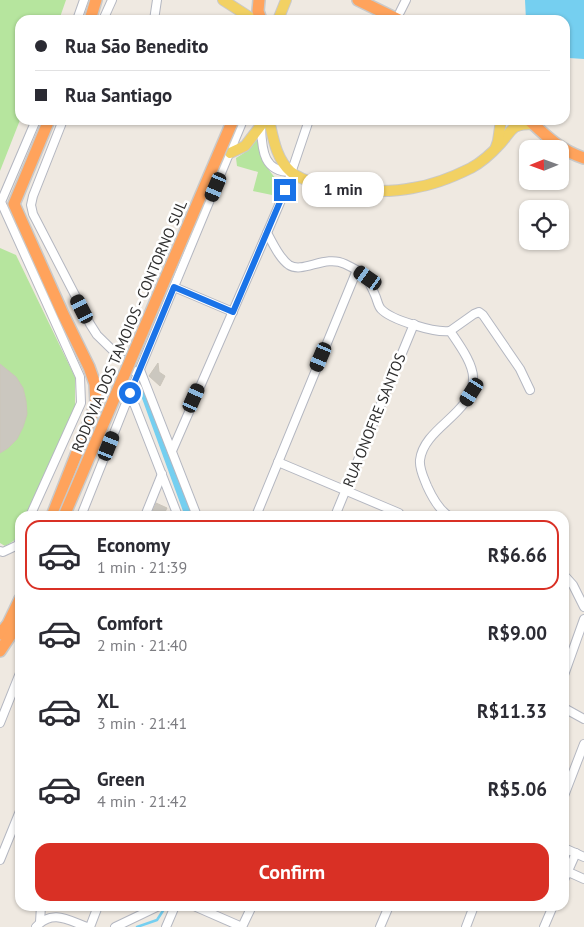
<!DOCTYPE html>
<meta charset="utf-8">
<style>
body{margin:0;font-family:"PT Sans",sans-serif;background:#f2f2f3;color:#2b2b33;height:100vh;display:flex;flex-direction:column;font-size:19px;white-space:nowrap}
*{box-sizing:border-box;margin:0}
p{font-size:16px;color:#7c7c81}
.icon{flex:none;width:28px;height:28px;fill:none;stroke:currentColor;stroke-width:2;stroke-linecap:round;stroke-linejoin:round}
.map{position:relative;flex:1;overflow:hidden}
.details{position:absolute;left:15px;top:511px;width:554px;height:400px;display:flex;flex-direction:column;background:#fff;border-radius:15px;box-shadow:0 1px 4px #0004}
.details>*{flex:none}
.banner{position:absolute;left:15px;top:15px;width:555px;height:110px;border-radius:15px;box-shadow:0 1px 4px #0004;display:grid;align-content:center;height:110px;padding:0 20px;background:#fff}
.needle{width:32px;rotate:269deg}
.tools{position:absolute;left:519px;top:140px;display:grid;gap:10px}
.tools a{display:grid;place-items:center;width:50px;height:50px;border-radius:10px;background:#fff;box-shadow:0 1px 4px #0004;font-size:25px}
.end{position:absolute;width:22px;height:22px;margin:-11px;border:6px solid #1a73e8;background:#fff;box-shadow:0 0 0 2px #fff}
.from{border-radius:50%}
.bubble{position:absolute;height:35px;border-radius:15px;background:#fff;box-shadow:0 1px 4px #0004;font-size:16px;font-weight:700;line-height:35px;text-align:center}
.car{position:absolute;width:15px;height:30px;margin:-15px -8px;border-radius:6px;box-shadow:0 0 4px 1px #0007;background:linear-gradient(#222 24%,#8ab4d8 0 40%,#222 0 76%,#8ab4d8 0 86%,#222 0)}
.banner b{display:flex;align-items:center;gap:18px;height:48px;font-size:19px}
.banner b+b{border-top:1px solid #e1e1e2}
.banner i{width:12px;height:12px;background:#2b2b33}
ul{padding:9px 0 0;list-style:none}
li{display:flex;align-items:center;gap:15px;height:70px;margin:0 10px 8px;padding:0 10px;border:2px solid transparent;border-radius:15px}
li div{flex:1}
li b{display:block;font-size:19px}
li em{font-style:normal;font-weight:700}
li.selected{border-color:#d93025}
li>.icon{width:45px;height:45px;stroke-width:1.5}
.primary-button{display:flex;gap:10px;margin-top:auto;padding:10px 20px}
.primary-button a{flex:1;height:58px;border-radius:15px;background:#d93025;color:#fff;font-size:20px;font-weight:700;line-height:58px;text-align:center}
.map>svg:first-child{display:block}
.green{fill:#b6e59e}
.water{fill:#75cff0}
.lines{fill:none;stroke-linecap:round;stroke-linejoin:round}
.stream{stroke:#75cff0;stroke-width:2.5}
.canal{stroke:#75cff0;stroke-width:8}
.building{fill:#cbc7bf;stroke:#cbc5ba}
.minor-casing{stroke:#b4b7c1;stroke-width:10}
.major-casing{stroke:#c9c9c9;stroke-width:12}
.highway-casing{stroke:#c9c9c9;stroke-width:14}
.minor{stroke:#fff;stroke-width:8}
.major{stroke:#f2d163;stroke-width:10}
.highway{stroke:#ffa35c;stroke-width:11}
.highway-bridge-casing{stroke:#c9c9c9;stroke-width:14;stroke-linecap:butt}
.highway-bridge{stroke:#ffa35c;stroke-width:11}
.route{stroke:#1a73e8;stroke-width:6}
.labels{text-anchor:middle;dominant-baseline:central;stroke-width:5;stroke-linejoin:round;paint-order:stroke}
.street-label{font-size:15px;fill:#2e2e2e;stroke:#fff}
</style>
<div class="map">
<svg width="584" height="927" viewBox="0 0 584 927">
<rect width="100%" height="100%" fill="#efe9e1"/>
<g class="green">
<polygon points="0,0 66,0 59,20 20,20 20,120 0,171"/>
<path d="M259,132C261,157 262,163 279,182L272,195L253,191L258,172L237,166L236,158L244,153Z"/>
<path d="M0,248L16,255L75,377V407L27,516H20C20,533 21,538 5,546L0,543Z"/>
</g>
<polygon class="water" points="525,0 584,0 584,59 569,58 565,52 565,20 526,20"/>
<g class="lines">
<polyline class="stream" points="137,927 157,920 166,906"/>
<polyline class="canal" points="145,395 189,516"/>
</g>
<g class="building">
<polygon points="158,363 159,372 165,376 160,386 149,376"/>
<polygon points="0,364 16,377 23,388 26,401 27,414 23,427 17,439 8,448 0,453"/>
<polygon points="156,503 167,508 163,516 151,516"/>
</g>
<g class="lines">
<g class="minor-casing">
<g id="minor">
<polyline points="400,12 406,0"/>
<polyline points="77,20 84,0"/>
<polyline points="103,20 112,0"/>
<polyline points="154,20 157,0"/>
<polyline points="63,120 33,196 31,205 33,214 90,324 97,335 138,375"/>
<path d="M261,128C262,151 264,172 291,172"/>
<path d="M267,233C273,243 279,258 289,265C303,274 325,254 345,264C364,273 367,276 375,295C377,299 378,306 381,309C391,320 435,333 450,331C458,343 474,364 473,379C473,414 424,427 420,460C419,469 424,478 427,486C432,497 439,510 449,516"/>
<polyline points="174,287 233,312"/>
<polyline points="450,331 474,314 479,312 483,315 520,369 530,390"/>
<polyline points="140,370 197,516"/>
<polyline points="130,393 178,516"/>
<polyline points="172,451 267,233 285,191 309,120"/>
<polyline points="278,462 399,513 401,516"/>
<polyline points="30,516 81,403 80,377 1,202 36,120"/>
<polyline points="81,516 130,393 243,120"/>
<polyline points="145,516 162,474"/>
<polyline points="256,516 357,270"/>
<polyline points="335,516 414,324"/>
<polyline points="0,551 3,552 18,545 20,539"/>
<polyline points="564,575 573,585 584,607"/>
<polyline points="564,675 584,619"/>
<polyline points="564,708 584,719"/>
<polyline points="0,723 20,673"/>
<polyline points="564,796 584,744"/>
<polyline points="564,848 584,857"/>
<polyline points="0,860 20,811"/>
<polyline points="564,870 584,879"/>
<polyline points="564,880 576,853"/>
<polyline points="194,906 242,927"/>
<polyline points="40,922 41,906"/>
<path d="M36,927C52,909 68,920 87,927"/>
<polyline points="90,927 98,906"/>
<polyline points="115,927 159,906"/>
<polyline points="166,927 175,906"/>
<polyline points="242,927 252,906"/>
<polyline points="380,927 389,906"/>
<polyline points="466,927 474,906"/>
<polyline points="544,927 553,906"/>
</g>
</g>
<g class="major-casing">
<g id="major">
<polyline points="223,0 254,20"/>
<polyline points="278,20 286,0"/>
<path d="M269,120C273,137 276,159 291,172C315,191 384,194 413,188C433,185 453,177 471,168C482,162 491,154 500,144C505,139 509,131 515,127C521,124 527,124 533,124"/>
<polyline points="496,147 498,141 501,120"/>
<polyline points="230,153 245,146 265,120"/>
</g>
</g>
<g class="highway-casing">
<g id="highway">
<polyline points="259,0 258,11 261,20"/>
<polyline points="358,0 399,20"/>
<polyline points="90,20 96,0"/>
<polyline points="49,120 14,204 63,314 89,367 95,384 96,404 52,516"/>
<path d="M529,120C546,136 561,151 584,158"/>
<polyline points="0,634 8,624 20,599"/>
<polyline points="0,651 20,621"/>
</g>
</g>
<use href="#minor" class="minor"/>
<use href="#major" class="major"/>
<use href="#highway" class="highway"/>
<g class="highway-bridge-casing">
<polyline id="highway-bridge" points="64,516 233,120"/>
</g>
<use href="#highway-bridge" class="highway-bridge"/>
</g>
<g class="lines">
<polyline class="route" points="130,393 174,287 233,312 285,190"/>
</g>
<g class="labels">
<g class="street-label">
<text transform="translate(129 326) rotate(-67)">RODOVIA DOS TAMOIOS - CONTORNO SUL</text>
<text transform="translate(374 420) rotate(-68)">RUA ONOFRE SANTOS</text>
</g>
</g>
</svg>
<div class="tools">
<a><svg class="needle" viewBox="-14 -14 28 28"><path d="M0-13l5 13h-10z" fill="#e53935"/><path d="M0 13l5-13h-10z" fill="#7c7c81"/></svg></a>
<a><svg class="icon" aria-label="locate" viewBox="0 0 24 24"><circle cx="12" cy="12" r="6"/><path d="M12 2v4M12 18v4M2 12h4M18 12h4"/></svg></a>
</div>
<i class="end from" style="left:130px;top:393px"></i>
<i class="end" style="left:285px;top:190px"></i>
<div class="bubble" style="left:302px;top:172px;width:82px">1 min</div>
<i class="car" style="left:216px;top:187px;rotate:203deg"></i>
<i class="car" style="left:368px;top:278px;rotate:305deg"></i>
<i class="car" style="left:82px;top:309px;rotate:333deg"></i>
<i class="car" style="left:321px;top:357px;rotate:203deg"></i>
<i class="car" style="left:472px;top:392px;rotate:212deg"></i>
<i class="car" style="left:194px;top:398px;rotate:24deg"></i>
<i class="car" style="left:109px;top:446px;rotate:22deg"></i>
<div class="banner">
<b><i class="from"></i>Rua São Benedito</b>
<b><i></i>Rua Santiago</b>
</div>
<section class="details">
<ul>
<li class="selected"><svg class="icon" aria-label="car" viewBox="0 0 24 24"><path d="M5 17H2v-5l4-1 3-4h7l3 4 3 1v5h-3M9 17h6M6 11h13"/><circle cx="7" cy="17" r="2"/><circle cx="17" cy="17" r="2"/></svg><div><b>Economy</b><p>1 min · 21:39</p></div><em>R$6.66</em></li>
<li><svg class="icon" aria-label="car" viewBox="0 0 24 24"><path d="M5 17H2v-5l4-1 3-4h7l3 4 3 1v5h-3M9 17h6M6 11h13"/><circle cx="7" cy="17" r="2"/><circle cx="17" cy="17" r="2"/></svg><div><b>Comfort</b><p>2 min · 21:40</p></div><em>R$9.00</em></li>
<li><svg class="icon" aria-label="car" viewBox="0 0 24 24"><path d="M5 17H2v-5l4-1 3-4h7l3 4 3 1v5h-3M9 17h6M6 11h13"/><circle cx="7" cy="17" r="2"/><circle cx="17" cy="17" r="2"/></svg><div><b>XL</b><p>3 min · 21:41</p></div><em>R$11.33</em></li>
<li><svg class="icon" aria-label="car" viewBox="0 0 24 24"><path d="M5 17H2v-5l4-1 3-4h7l3 4 3 1v5h-3M9 17h6M6 11h13"/><circle cx="7" cy="17" r="2"/><circle cx="17" cy="17" r="2"/></svg><div><b>Green</b><p>4 min · 21:42</p></div><em>R$5.06</em></li>
</ul>
<div class="primary-button"><a>Confirm</a></div>
</section>
</div>
